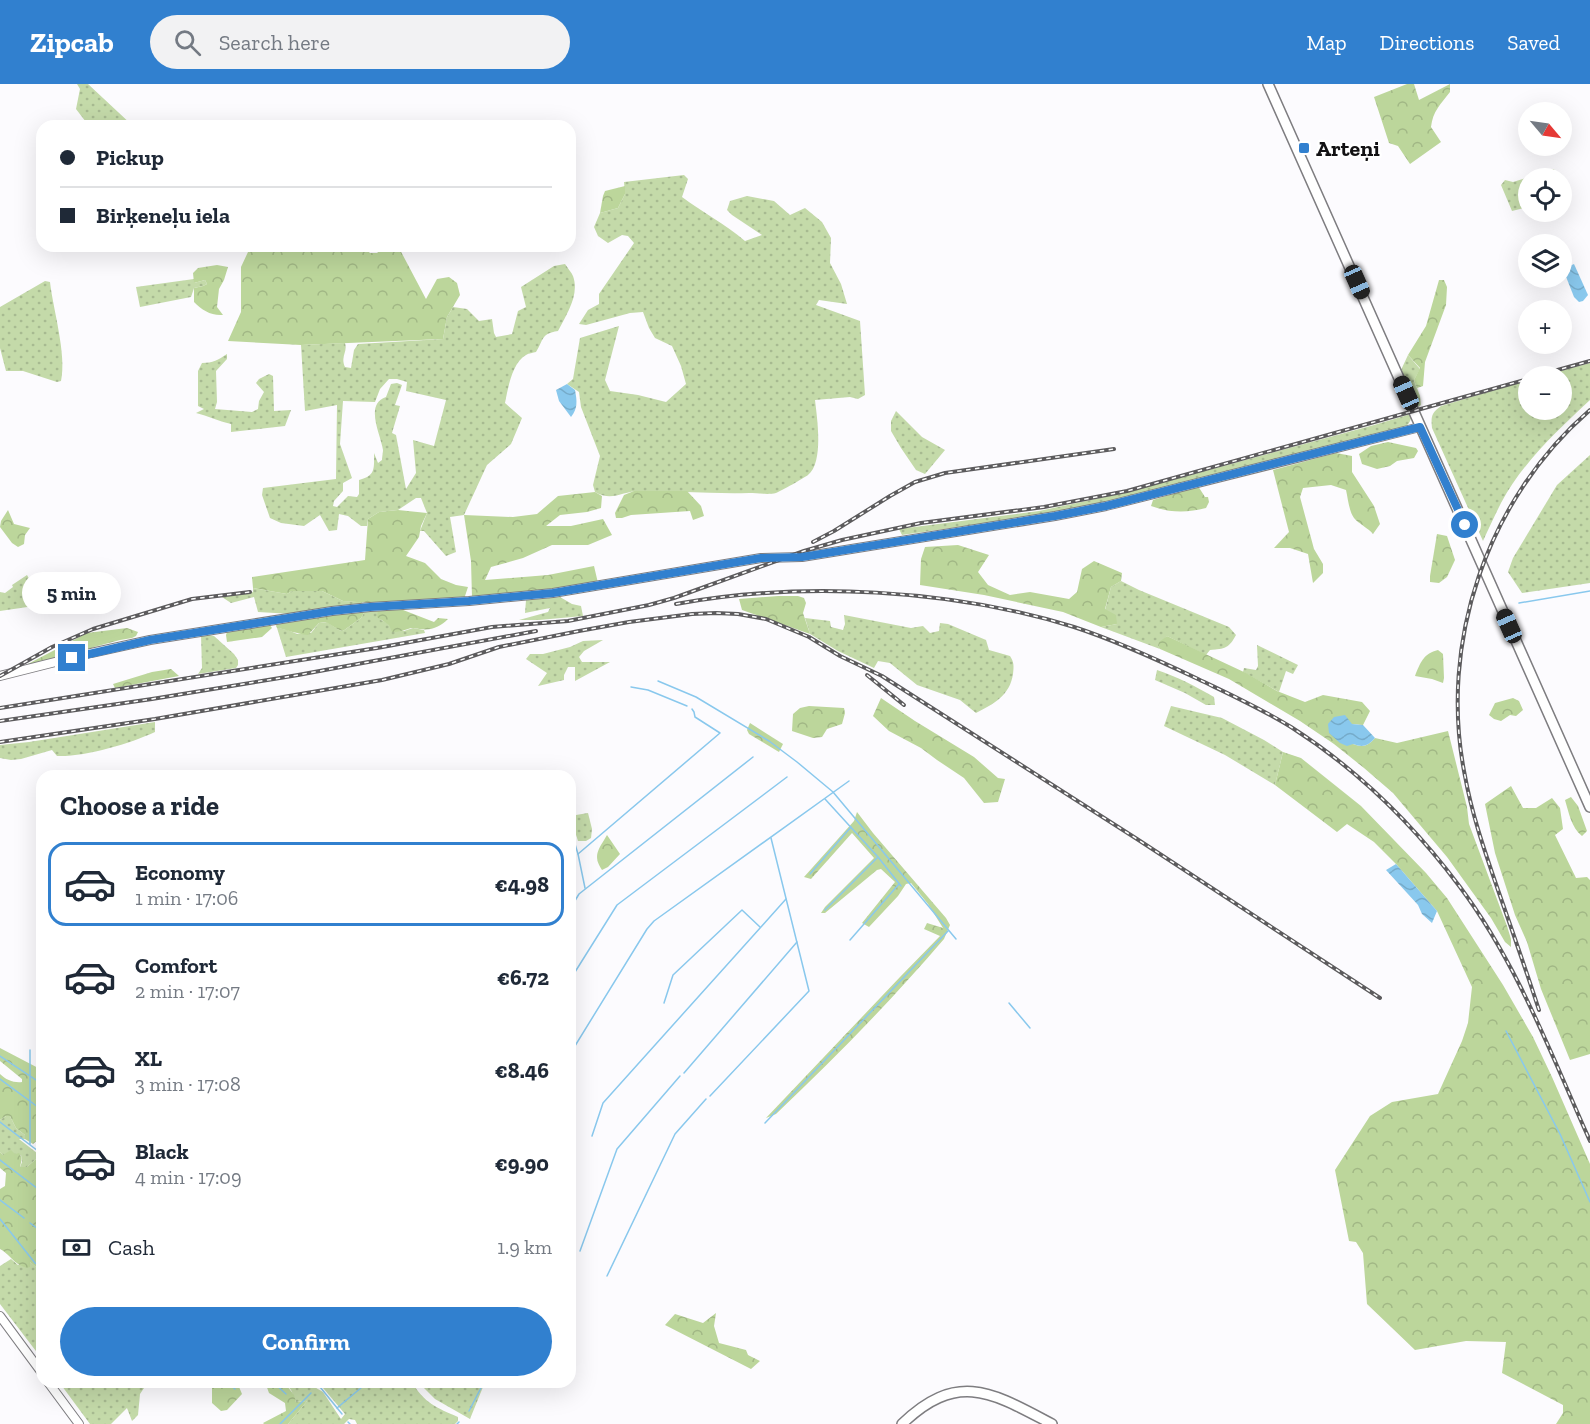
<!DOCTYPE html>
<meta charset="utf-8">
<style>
body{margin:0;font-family:"Zilla Slab",serif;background:#f2f2f3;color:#1f2937;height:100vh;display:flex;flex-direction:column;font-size:22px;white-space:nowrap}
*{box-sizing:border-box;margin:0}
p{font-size:20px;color:#747a83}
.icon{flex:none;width:33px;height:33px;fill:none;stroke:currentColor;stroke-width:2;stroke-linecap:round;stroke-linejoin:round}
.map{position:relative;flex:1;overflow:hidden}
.sheet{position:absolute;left:36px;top:686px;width:540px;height:618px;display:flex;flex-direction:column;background:#fff;border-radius:18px;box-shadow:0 6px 24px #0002}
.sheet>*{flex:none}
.top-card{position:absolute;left:36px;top:36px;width:540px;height:132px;border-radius:18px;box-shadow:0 6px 24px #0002;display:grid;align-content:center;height:132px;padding:0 24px;background:#fff}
.needle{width:39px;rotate:119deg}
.fabs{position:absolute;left:1518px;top:18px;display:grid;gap:12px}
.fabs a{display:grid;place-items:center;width:54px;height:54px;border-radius:50%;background:#fff;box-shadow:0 6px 24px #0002;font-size:30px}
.end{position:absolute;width:27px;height:27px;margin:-14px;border:8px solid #3180cf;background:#fff;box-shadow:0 0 0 3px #fff}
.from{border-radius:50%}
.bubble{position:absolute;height:42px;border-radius:21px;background:#fff;box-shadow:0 6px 24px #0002;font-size:20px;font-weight:700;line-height:42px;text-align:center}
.car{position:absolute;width:18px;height:36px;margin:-18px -9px;border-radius:8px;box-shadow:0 0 4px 2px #0007;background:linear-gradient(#222 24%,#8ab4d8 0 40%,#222 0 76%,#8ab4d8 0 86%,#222 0)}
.top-card b{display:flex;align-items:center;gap:21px;height:57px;font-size:22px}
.top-card b+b{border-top:2px solid #e0e1e3}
.top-card i{width:15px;height:15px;background:#1f2937}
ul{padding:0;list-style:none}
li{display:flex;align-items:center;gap:18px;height:84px;margin:0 12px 9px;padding:0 12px;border:3px solid transparent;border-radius:18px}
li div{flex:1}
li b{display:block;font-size:22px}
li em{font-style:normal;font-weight:700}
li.current{border-color:#3180cf}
li>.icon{width:54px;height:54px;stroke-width:1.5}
h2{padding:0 24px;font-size:27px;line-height:72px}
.pay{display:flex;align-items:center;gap:15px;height:66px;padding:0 24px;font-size:22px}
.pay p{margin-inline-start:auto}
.primary-button{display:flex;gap:12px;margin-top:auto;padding:12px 24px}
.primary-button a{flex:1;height:69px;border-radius:36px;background:#3180cf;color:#fff;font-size:24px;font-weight:700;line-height:69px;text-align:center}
header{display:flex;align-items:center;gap:36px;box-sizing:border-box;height:84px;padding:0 30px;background:#3180cf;color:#fff}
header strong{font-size:28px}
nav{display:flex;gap:33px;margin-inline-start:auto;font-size:21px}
.search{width:420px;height:54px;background:#f2f2f3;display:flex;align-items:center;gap:15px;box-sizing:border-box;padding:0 21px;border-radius:33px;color:#747a83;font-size:22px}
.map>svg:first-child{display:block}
.grass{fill:url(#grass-dots);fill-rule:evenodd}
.forest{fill:url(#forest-crowns)}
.water{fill:url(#water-waves)}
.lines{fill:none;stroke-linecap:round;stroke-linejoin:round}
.stream{stroke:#89c8ed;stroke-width:1.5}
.secondary-casing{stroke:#7e7d80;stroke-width:10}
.primary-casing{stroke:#7e7d80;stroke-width:12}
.secondary{stroke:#fff;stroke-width:8}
.primary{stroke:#fff;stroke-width:9}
.rail-casing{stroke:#5c5b5d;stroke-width:4}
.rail{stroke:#fff;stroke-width:1.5;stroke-dasharray:4.5;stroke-linecap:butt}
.route{stroke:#3180cf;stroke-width:8}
.poi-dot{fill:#3180cf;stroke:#fff;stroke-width:2}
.labels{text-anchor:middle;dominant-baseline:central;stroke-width:4.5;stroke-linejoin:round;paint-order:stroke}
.poi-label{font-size:22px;font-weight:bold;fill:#121113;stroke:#fff;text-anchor:start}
</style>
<header>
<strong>Zipcab</strong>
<div class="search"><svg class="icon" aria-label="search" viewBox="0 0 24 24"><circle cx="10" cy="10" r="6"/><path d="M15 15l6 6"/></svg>Search here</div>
<nav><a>Map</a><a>Directions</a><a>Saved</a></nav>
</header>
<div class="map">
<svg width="1590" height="1340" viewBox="0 0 1590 1340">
<defs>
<pattern id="grass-dots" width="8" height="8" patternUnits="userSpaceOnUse" patternTransform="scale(1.5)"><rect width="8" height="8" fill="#c4daa9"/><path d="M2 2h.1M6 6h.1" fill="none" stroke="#a7ba91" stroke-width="1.8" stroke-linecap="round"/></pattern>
<pattern id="forest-crowns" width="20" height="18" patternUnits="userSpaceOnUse" patternTransform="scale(1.5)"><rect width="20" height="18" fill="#bcd69b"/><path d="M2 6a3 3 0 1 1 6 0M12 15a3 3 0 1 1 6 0" fill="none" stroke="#a1b785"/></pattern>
<pattern id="water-waves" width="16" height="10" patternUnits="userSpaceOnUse" patternTransform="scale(1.5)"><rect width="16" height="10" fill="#89c8ed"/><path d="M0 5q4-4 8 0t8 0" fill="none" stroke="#75abca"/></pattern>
</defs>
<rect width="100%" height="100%" fill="#fcfbfe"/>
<g class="grass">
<polygon points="77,0 88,0 133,42 89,42 76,25 80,5"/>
<polygon points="1554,85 1557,94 1528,94 1528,123 1512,127 1501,101 1505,96 1513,98"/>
<path d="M684,91L688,95L682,113C702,128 725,140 745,157L762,151L732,131L727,126L730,117L747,112L774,117L790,131L805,124L822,138L831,154L830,179L841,200L847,220L819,216L816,221L860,237L865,311L858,315L850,313L815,316C817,334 824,378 808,391C804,394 781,407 776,409C768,411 757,409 749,409C712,410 676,407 639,407C623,407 612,418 595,408L593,401L600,372L581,323L579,308L567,300L573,295L580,254L619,242L605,296L610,307L638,311L666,318L686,300L681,282L672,262L655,254L649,244L643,228L630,229L586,241L579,240L588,226L599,220V210L634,159L628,152L622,151L608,159L598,152L594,143L600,129L618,124L625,110L624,98Z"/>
<path d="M565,180C567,183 571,188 573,192C580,211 566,231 558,247C540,250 544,256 536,268C533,269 529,269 526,271C512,279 508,304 505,319L522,334L511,360L487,381L464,431L450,433L456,468L446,472L424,447H420L427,429L421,414H416L398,426L379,428L368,435L367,442H361L348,432L339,430L337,446L329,447L320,431L304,442L281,439L270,434L262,411L263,404L336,395L337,321L305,327L301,261L345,259C348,268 340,272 345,283L351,284L354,266L358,260L443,255L447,233L453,223L467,225L479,237L492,235L494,249L496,253L512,250L518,227L526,223L521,203L554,182ZM389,295H397L407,298L406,307L446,316L434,362L413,356L416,389L406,405L396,351L392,349L400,322L395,321L402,301L397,299L391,300L386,313C364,320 381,351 383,366C383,368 382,374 382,376L378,379L374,369C374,384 376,392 359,396V410L357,413L348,412L337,423L333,422L334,417L343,407V399L352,394L340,360L343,317L375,318L380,305Z"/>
<polygon points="194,195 194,199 205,196 207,200 203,202 194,204 191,213 140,223 136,203"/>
<path d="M45,197L50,198C53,225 67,271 61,297L57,298L23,287H6L0,264V223Z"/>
<path d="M227,270V275L216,287L217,318L215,325L252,328L258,325L259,317L264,308L256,299L259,295L269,290L273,292L274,327L291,326L285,342L231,348V340C218,337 208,332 196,329L204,325L198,322V287L202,279C213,279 218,276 227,270Z"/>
<polygon points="1408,271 1420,285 1414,296 1420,312 1421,321 1416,324 1401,286"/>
<path d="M1590,279V316C1557,347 1523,378 1501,419C1495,431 1489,444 1483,457L1432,344C1431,333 1431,329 1441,322L1528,296V326H1562V292H1541Z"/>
<polygon points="896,327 922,353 945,366 925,390 916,386 901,364 891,347 891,337"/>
<path d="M1411,330L1412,331C1410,339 1408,342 1400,345L1121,414L1057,429L902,451L899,445L1039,427L1124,409L1374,341Z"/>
<polygon points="1590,371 1590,499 1522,509 1508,488 1513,474 1557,401"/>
<polygon points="27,491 36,507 53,509 56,515 53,518 48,520 0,527 0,508 5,509 13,503 12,501"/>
<path d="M1121,497L1139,506L1229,543L1236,551C1229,564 1225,565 1210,566L1206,571L1167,552L1158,562L1160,565L1101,543L1117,540L1105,526L1111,503Z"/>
<polygon points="253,504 287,510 292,507 322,507 343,517 362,518 363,521 292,530 258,528 254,513 231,519 222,513 253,508"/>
<polygon points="560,513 572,520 581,522 583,532 539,536 519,536 548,528 550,524 525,529 526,516"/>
<polygon points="378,526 381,536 404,547 413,544 424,546 425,549 286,573 277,544 288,546 297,550 311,549 319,539 327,538 339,546 343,547 361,534 365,527"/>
<path d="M844,531L911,544L923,542L930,549L939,547L940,539L948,540L986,556L989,566L1010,572C1014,578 1014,582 1013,590C1010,611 994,620 976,629L960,616L917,601L890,579L878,577L874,584L838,567L810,550L805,534L830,537L831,543L843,546L845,540Z"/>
<polygon points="204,550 214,552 234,570 238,576 238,581 236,584 198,590 202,584 201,551"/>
<polygon points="603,556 584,567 579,573 582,578 610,578 575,597 575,583 568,583 564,591 564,596 538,602 547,589 526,575 530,570 543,570 570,563 583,557"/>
<polygon points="1257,561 1298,581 1293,590 1286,587 1279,608 1243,588 1244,584 1256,586 1258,582"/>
<path d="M1157,586C1178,593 1195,602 1214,613L1215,621H1206L1185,609L1155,596Z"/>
<polygon points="1171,622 1222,634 1264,656 1283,668 1275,701 1225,671 1164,642"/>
<path d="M155,638V648C129,660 85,673 57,672L52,666L21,675L11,676L0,674V661L29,658Z"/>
<polygon points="588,729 592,745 591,754 586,757 578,757 570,732"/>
<polygon points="6,1032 10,1032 16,1044 25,1051 25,1055 19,1055 42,1073 36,1075 27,1083 20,1083 22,1078 21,1071 3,1071 0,1068 0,1036"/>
<polygon points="11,1175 18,1181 29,1177 42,1188 42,1275 0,1220 0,1182"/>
<polygon points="59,1298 148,1298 140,1310 138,1331 132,1337 127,1324 111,1340 90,1340"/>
<path d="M284,1298H306L323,1308L341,1335L345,1330L318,1298H412C424,1319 437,1324 458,1333V1337L455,1340H357L355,1336L349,1335L344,1340H288L307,1317L296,1318L291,1306Z"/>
<polygon points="418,1298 485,1298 470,1335 435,1315"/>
</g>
<g class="forest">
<path d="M1407,0H1414L1419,16L1450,0V8C1440,21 1433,27 1431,43L1441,58L1410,80L1398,62L1389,59L1374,13Z"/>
<polygon points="625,102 625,110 618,124 600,129 603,112 605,107"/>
<polygon points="259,162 376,162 367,166 370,169 377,169 385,162 398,162 426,215 437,195 449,193 457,199 460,211 447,233 443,255 301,261 228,257 241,228 241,183 248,168"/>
<path d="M217,181L228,183L224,196L219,205L217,223L223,231C211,232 202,226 194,218V204L203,202L207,200L205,196L194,199L193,189L198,184Z"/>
<polygon points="1439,196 1444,196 1447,203 1446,221 1425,278 1423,302 1417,304 1414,296 1420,284 1408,271 1426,242"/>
<polygon points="1388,358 1416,364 1418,367 1414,374 1397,377 1390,382 1377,385 1362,380 1359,370 1371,362"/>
<path d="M1336,369L1352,372V388L1374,422L1380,440L1373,450C1368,444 1359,440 1354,434C1349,427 1348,415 1346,406L1331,401L1303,404L1300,413L1314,465L1323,480V489L1313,499L1308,470L1290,464H1274L1289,448L1273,386Z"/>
<path d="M1198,402L1205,413H1208L1209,418L1206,424C1187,429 1170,429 1151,422L1153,416Z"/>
<polygon points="634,407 687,407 701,422 704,432 693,436 690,427 631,431 622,434 616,434 615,429 624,411"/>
<polygon points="595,408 602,412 601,424 587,428 560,431 546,442 571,442 603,435 612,451 588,461 552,461 523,474 491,483 485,496 548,491 594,482 598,499 472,514 471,477 464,431 513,433 537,430 558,412"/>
<polygon points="8,426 14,440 30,444 25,451 24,460 18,463 12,459 0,443 1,437"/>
<polygon points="398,426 427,429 421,442 419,453 406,472 425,479 441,495 456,501 468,503 464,515 384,520 343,517 322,507 292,507 287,510 253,504 252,493 365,476 368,435 379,428"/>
<polygon points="1437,450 1447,452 1455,476 1447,493 1439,499 1430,498 1430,492"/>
<polygon points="958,461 989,471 978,488 988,501 1010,511 1030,508 1069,515 1077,508 1082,485 1094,477 1122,489 1121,497 1111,503 1105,525 1116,531 1117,540 1101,543 1063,528 984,511 920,501 921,475 925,463"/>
<polygon points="778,512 798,512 804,514 806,519 803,529 810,550 742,526 739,515"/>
<path d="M398,524L434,538L438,534L448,535C441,542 431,547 421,545C416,545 416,544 411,544C405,546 399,548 392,548L389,541L377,533L378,526Z"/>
<path d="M365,527L361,534L343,547L339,546L326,538L319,539L308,551C297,550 288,546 277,544L276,542L277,539L280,538Z"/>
<polygon points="269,540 272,544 262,553 227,558 226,551 227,548"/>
<polygon points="127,544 138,548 136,552 132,554 120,556 94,563 77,571 29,583 26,581 87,549"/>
<path d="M1167,552L1246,589L1277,607L1305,618L1323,611L1362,618L1370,627L1363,641L1352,640L1353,660C1363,664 1368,662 1375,654L1397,659L1448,647L1467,723L1469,740L1507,842L1511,855V863L1505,858L1491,834L1447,773L1393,709L1364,684L1334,660L1300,637L1229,595L1160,565L1158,562L1159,558Z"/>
<path d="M1438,566L1443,570L1444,594L1443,599L1432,595L1415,592C1420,579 1424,569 1438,566Z"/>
<polygon points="171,585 179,592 115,604 113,600 152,588"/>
<polygon points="881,614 915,637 974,673 998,694 1005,695 998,718 984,719 964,694 937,676 921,664 889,647 873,632"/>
<polygon points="1513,614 1519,617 1523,626 1516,632 1510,631 1501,637 1494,635 1489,631 1495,619"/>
<polygon points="809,622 844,624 845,629 842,640 827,645 822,653 813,654 792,647 793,630 800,624"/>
<polygon points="750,639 783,660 779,668 749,650 747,646"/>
<polygon points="1283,668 1301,674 1361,722 1426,789 1447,814 1503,901 1533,953 1552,993 1590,1080 1590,1340 1556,1340 1563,1329 1563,1321 1502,1289 1506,1258 1466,1257 1415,1266 1367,1220 1363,1169 1356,1158 1349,1157 1335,1086 1370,1032 1392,1018 1438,1010 1462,957 1468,939 1472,903 1437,827 1396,780 1374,758 1347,740 1337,748 1275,701"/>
<polygon points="1511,702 1523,724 1536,724 1552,714 1560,724 1563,745 1555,751 1576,794 1587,793 1590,796 1590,970 1570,976 1541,905 1527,858 1515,831 1495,769 1485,720"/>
<path d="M1571,713L1578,722L1587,747L1582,752C1571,743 1569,729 1565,716Z"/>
<path d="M857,728L873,749L946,834L950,841L944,855C891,917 835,974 776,1030L766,1034L900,893L940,852L924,845L927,839L943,844L928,820L911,799L906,800L898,812L869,843L862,839L895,798L881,785L877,786L825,829H821L825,823L874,774L852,749L811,795L804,793L854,737Z"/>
<path d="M607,751L620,770L608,783L602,786C592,771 599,765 607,751Z"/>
<path d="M0,964L42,986V1050L39,1055L33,1060L25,1055V1051L16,1044L10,1032H6L0,1036V990C6,996 14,999 22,998V995L0,977Z"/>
<path d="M11,1066L15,1070L19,1069C23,1074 21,1078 20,1083H27L36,1075L42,1073V1188L30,1178V1183L27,1184C12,1179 12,1172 0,1165V1105L5,1102L6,1089L0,1084V1068L3,1071Z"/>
<polygon points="716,1229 714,1242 719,1259 746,1266 748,1271 760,1277 751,1285 665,1241 675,1230 703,1239"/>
<polygon points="212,1298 237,1298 242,1310 227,1326 221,1327 212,1319"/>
<polygon points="265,1298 284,1298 294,1311 296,1318 307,1317 288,1340 264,1340 263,1339 286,1327 285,1319 269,1309"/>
</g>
<g class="water">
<polygon points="1574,180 1588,211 1583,217 1579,218 1574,213 1563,185"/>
<path d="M567,300L575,306C577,317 578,324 571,333L559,317L556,306Z"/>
<path d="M1345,631L1352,640L1363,641L1375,654C1368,662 1363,664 1353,660L1347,662L1340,659L1329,649L1328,640L1334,633Z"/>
<polygon points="1396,780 1437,827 1432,839 1422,830 1418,821 1386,786"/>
</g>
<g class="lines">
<g class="stream">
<polyline points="1519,519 1590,507"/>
<polyline points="658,597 696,613 769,657 797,678 833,708 956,855"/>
<polyline points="631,603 648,606 687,622"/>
<polyline points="825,715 878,773 901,802"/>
<polyline points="570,744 578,770 585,804"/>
<polyline points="578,770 720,649 695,633 694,628 692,625"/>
<polyline points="810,790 851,743"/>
<polyline points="570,825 579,810 753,673"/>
<polyline points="825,826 877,774"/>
<polyline points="850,856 899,800"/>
<polyline points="570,896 617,821 787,693"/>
<polyline points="664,919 673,891 742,826 760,843"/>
<polyline points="1009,919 1030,944"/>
<polyline points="1506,947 1560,1050 1590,1118"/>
<polyline points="570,970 647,845 654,837 849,697"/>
<polyline points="0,972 42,1000"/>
<polyline points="684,989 797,858"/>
<polyline points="0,995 42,1026"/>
<polyline points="710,1012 809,907 771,754"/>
<polyline points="0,1038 42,1070"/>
<polyline points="765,1039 948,847"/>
<polyline points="592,1052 603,1019 786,815"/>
<polyline points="30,1060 30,966"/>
<polyline points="0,1076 42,1108"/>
<polyline points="0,1116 24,1134"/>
<polyline points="0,1135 35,1179 42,1184"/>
<polyline points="30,1139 42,1148"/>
<polyline points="580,1167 617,1065 680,992"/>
<polyline points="607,1192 675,1050 706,1015"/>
<polyline points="227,1298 235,1305"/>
<polyline points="273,1298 286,1310"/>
<polyline points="316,1298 342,1330"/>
<polyline points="337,1324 368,1298"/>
<polyline points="469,1327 484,1298"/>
<polyline points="348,1338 350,1340"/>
<polyline points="280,1340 311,1309"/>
<polyline points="457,1340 459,1338"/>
</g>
<g class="secondary-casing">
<g id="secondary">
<polyline points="0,592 91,569 150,556 332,527 370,523 469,517 553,509 761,474 802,473 1055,432 1106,422 1420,343"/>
<polyline points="0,1232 42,1289"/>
<polyline points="48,1298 79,1340"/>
</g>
</g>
<g class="primary-casing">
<g id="primary">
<polyline points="1268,0 1590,723"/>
<path d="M902,1340C958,1286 993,1309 1052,1340"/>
</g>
</g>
<use href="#secondary" class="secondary"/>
<use href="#primary" class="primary"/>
<g class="rail-casing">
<g id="rail">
<polyline points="1536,292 1590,277"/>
<polyline points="813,458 834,447 890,412 915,398 945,389 1114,365"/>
<path d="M676,520C801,497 952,505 1074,543C1117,557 1158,576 1198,595C1229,610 1262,625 1291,643C1357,685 1413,740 1460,803C1517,879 1551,970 1590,1057"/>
<polyline points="867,591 904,621"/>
<polyline points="0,592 52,563 93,545 192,515 250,508"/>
<polyline points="0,624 377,564 492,543 568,537 649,521 674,514 804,467 842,456 921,439 1044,423 1127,407 1528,295"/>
<polyline points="0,637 152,615 298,591 536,547"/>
<polyline points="0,658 155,635 382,596 449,580 499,563 579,547 629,538 692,530 716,529 738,530 766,535 809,553 840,572 882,592 1137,755 1380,914"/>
<path d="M1539,926C1526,886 1512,846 1498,806C1485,768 1472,731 1465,692C1438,559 1487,415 1590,326"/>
</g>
</g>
<use href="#rail" class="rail"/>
</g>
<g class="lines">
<polyline class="route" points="72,574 150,556 332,527 370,523 469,517 553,509 761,474 802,473 1055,432 1106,422 1420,343 1465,441"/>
</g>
<rect class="poi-dot" x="1298" y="58" width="12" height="12" rx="3"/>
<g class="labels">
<g class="poi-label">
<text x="1316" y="64">Arteņi</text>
</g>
</g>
</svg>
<div class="fabs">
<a><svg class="needle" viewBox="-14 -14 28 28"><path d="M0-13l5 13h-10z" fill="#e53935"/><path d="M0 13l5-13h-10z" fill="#747a83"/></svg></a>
<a><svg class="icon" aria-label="locate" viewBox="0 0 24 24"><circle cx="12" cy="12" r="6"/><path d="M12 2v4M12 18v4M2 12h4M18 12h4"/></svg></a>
<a><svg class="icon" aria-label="layers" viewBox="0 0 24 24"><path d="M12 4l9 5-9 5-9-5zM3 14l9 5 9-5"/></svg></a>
<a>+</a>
<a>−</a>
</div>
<i class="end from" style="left:1465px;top:441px"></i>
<i class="end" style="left:72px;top:574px"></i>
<div class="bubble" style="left:22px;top:488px;width:99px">5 min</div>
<i class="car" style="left:1357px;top:198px;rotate:156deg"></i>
<i class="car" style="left:1406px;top:309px;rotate:336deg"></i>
<i class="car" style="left:1509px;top:542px;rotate:336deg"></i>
<div class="top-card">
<b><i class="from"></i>Pickup</b>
<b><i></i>Birķeneļu iela</b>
</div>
<section class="sheet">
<h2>Choose a ride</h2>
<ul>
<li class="current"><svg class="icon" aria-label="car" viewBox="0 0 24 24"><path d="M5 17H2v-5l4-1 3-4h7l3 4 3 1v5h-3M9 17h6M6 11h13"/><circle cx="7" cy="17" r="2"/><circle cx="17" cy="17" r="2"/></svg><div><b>Economy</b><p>1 min · 17:06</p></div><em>€4.98</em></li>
<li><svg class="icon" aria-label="car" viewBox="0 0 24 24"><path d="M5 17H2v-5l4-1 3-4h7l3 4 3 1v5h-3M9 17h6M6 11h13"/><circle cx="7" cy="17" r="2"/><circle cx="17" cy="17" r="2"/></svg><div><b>Comfort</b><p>2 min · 17:07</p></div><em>€6.72</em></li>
<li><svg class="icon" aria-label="car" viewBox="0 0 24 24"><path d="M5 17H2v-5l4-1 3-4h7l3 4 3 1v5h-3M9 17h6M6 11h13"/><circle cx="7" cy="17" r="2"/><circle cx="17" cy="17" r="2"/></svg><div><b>XL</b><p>3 min · 17:08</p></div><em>€8.46</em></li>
<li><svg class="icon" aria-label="car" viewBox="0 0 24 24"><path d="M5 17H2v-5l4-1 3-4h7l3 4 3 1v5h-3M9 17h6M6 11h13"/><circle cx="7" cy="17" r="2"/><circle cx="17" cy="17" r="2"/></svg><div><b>Black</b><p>4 min · 17:09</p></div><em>€9.90</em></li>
</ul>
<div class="pay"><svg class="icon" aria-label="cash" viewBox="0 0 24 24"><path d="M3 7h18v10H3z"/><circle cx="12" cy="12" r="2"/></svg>Cash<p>1.9 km</p></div>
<div class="primary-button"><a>Confirm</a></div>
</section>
</div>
